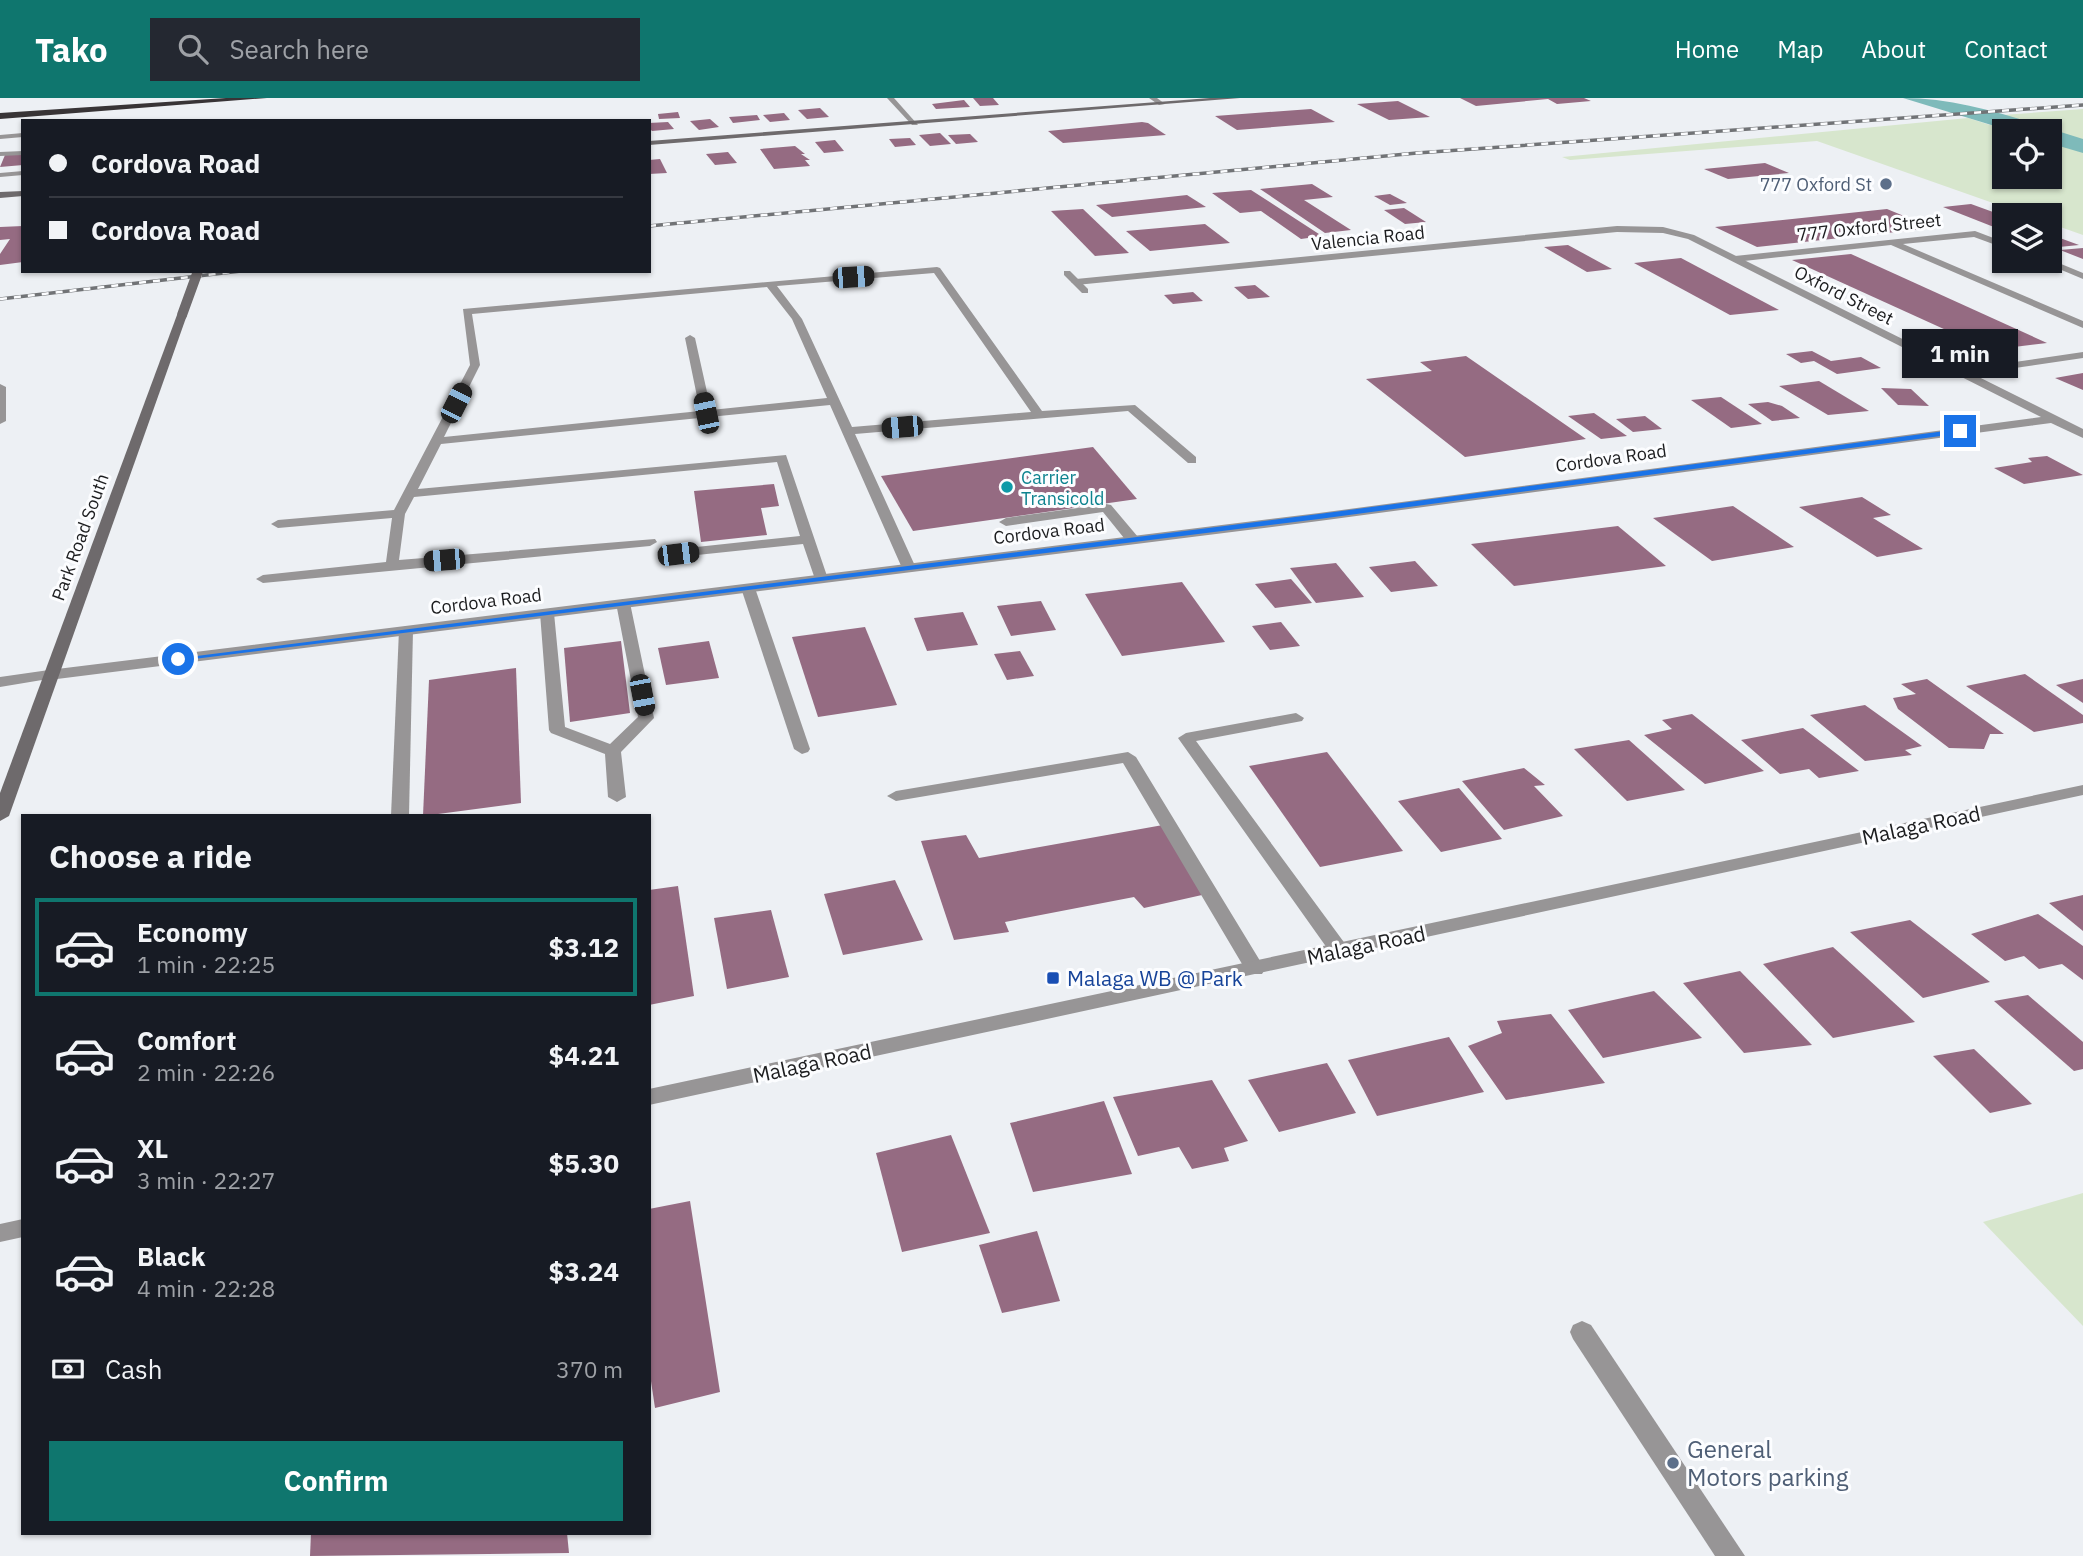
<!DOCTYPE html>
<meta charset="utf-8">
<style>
body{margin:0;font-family:"IBM Plex Sans",sans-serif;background:#242831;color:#f1f3f6;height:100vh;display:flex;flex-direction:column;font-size:26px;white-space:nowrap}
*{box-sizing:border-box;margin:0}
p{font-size:23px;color:#9ea1a6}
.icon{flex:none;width:38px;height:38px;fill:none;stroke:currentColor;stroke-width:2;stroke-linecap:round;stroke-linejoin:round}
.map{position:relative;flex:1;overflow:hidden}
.details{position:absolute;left:21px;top:716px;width:630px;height:721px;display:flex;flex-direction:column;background:#171b24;border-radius:0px;box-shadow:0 2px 5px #0004}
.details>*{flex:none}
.guide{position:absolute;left:21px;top:21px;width:630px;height:154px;border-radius:0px;box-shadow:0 2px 5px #0004;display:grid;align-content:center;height:154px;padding:0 28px;background:#171b24}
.fabs{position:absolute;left:1992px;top:21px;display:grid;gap:14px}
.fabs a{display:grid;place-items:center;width:70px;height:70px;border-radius:0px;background:#171b24;box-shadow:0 2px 5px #0004;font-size:35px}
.end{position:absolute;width:32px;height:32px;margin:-16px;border:9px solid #1a73e8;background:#fff;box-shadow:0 0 0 4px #fff}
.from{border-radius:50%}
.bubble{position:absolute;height:49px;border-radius:0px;background:#171b24;box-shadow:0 2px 5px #0004;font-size:23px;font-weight:800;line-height:49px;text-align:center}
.car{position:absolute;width:21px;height:42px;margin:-21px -10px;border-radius:9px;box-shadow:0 0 5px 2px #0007;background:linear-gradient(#222 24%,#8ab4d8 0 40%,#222 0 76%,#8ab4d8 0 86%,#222 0)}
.guide b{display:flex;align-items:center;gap:24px;height:66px;font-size:26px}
.guide b+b{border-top:2px solid #363941}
.guide i{width:18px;height:18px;background:#f1f3f6}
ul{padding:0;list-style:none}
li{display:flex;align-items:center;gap:21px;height:98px;margin:0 14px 10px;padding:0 14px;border:4px solid transparent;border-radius:0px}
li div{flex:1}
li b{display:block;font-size:26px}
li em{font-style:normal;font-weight:800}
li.selected{border-color:#0f766e}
li>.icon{width:63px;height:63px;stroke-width:1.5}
h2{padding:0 28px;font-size:32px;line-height:84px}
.pay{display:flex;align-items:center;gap:18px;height:77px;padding:0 28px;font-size:26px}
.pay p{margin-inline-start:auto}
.action{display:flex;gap:14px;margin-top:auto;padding:14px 28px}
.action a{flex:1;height:80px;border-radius:0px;background:#0f766e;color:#fff;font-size:28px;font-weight:800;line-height:80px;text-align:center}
header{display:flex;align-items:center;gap:42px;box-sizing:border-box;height:98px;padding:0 35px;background:#0f766e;color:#fff}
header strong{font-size:33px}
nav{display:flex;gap:38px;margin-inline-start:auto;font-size:24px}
.search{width:490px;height:63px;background:#242831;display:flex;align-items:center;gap:18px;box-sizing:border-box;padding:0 24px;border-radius:0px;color:#9ea1a6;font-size:26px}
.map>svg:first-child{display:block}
.green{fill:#d7e6cd;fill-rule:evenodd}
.water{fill:#7ebaba}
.building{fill:#956b82}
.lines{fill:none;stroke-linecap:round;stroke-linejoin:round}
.service{fill:#979596;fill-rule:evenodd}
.minor{fill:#979596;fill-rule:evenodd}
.tertiary{fill:#979596;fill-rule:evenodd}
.secondary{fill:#6e6a6c;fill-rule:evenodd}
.motorway{fill:#383436;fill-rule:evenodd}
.rail-casing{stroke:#717376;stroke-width:3.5}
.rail{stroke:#fcfdff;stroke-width:2.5;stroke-dasharray:7;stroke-linecap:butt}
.secondary-bridge{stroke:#6e6a6c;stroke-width:10}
.route{fill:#1a73e8}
.service-dot{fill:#5c6f8a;stroke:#fcfdff;stroke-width:2.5}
.culture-dot{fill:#0f9aa8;stroke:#fcfdff;stroke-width:2.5}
.transit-dot{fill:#1a4fb4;stroke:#fcfdff;stroke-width:2.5}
.labels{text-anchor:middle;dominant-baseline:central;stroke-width:6;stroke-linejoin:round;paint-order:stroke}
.far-service-label{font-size:18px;fill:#4e5e75;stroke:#fcfdff;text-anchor:end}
.far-street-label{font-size:18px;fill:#1c1d1f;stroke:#fcfdff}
.far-culture-label{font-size:18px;fill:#0d838f;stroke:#fcfdff;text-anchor:start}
.street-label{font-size:21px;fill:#1c1d1f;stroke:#fcfdff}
.transit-label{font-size:21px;fill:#164399;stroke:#fcfdff;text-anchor:start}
.near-service-label{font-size:24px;fill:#4e5e75;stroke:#fcfdff;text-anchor:start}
</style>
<header>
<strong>Tako</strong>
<div class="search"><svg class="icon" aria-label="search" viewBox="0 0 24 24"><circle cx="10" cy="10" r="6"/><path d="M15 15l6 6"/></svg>Search here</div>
<nav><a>Home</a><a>Map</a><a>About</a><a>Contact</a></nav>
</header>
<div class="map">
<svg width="2083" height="1458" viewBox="0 0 2083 1458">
<rect width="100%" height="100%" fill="#edf0f4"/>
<g class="green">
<path d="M2083,11V137L2049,125V117H2027L1817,43L1570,62L1562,59L1968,20L1990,27L2025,24L2003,17ZM2004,33H2049V79H2004Z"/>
<polygon points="2083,1095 2083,1228 1983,1124"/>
</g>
<path class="water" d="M1903,0C1965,0 2024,23 2083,41V55L2049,45V33H2011Z"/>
<g class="building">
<polygon points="973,0 993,0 999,7 980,8"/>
<polygon points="1460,0 1584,0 1591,3 1557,6 1548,1 1476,8"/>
<polygon points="964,2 970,9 936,11 932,6"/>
<polygon points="1398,3 1430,19 1389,22 1357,6"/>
<polygon points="820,10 829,19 807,21 798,12"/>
<polygon points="1311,11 1335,24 1237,32 1215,18"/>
<polygon points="678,14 680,20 659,21 658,16"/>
<polygon points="784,15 790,22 770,24 763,17"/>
<polygon points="757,17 760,22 733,25 729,19"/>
<polygon points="710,21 719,29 699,32 690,23"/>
<polygon points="668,24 674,31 652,33 649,30 649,25"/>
<polygon points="1142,24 1148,25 1166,37 1063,45 1048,33"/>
<polygon points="940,35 951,46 930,48 919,37"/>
<polygon points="970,36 978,44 956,46 948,37"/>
<polygon points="910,40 916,47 895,49 889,41"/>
<polygon points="835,42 844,53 824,55 815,44"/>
<polygon points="795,48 805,56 801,56 810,62 805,62 810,68 774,71 760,51"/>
<polygon points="728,54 737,65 715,67 706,56"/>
<polygon points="23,56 23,67 0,69 5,57"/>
<polygon points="660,61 667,75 649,76 649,62"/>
<polygon points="1765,65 1789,75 1728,81 1704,71"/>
<polygon points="1312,86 1333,99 1304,102 1351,132 1325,135 1260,91"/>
<polygon points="1251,92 1322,138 1301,141 1261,113 1240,115 1212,95"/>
<polygon points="1390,96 1407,105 1390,107 1374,98"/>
<polygon points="1187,97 1206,109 1112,119 1096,107"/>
<polygon points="1971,106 2004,118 2004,133 1943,109"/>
<polygon points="1404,110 1426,124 1405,126 1384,112"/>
<polygon points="1083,111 1129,155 1095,158 1051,113"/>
<polygon points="1887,111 1933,130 1757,149 1715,129"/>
<polygon points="1205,126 1230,145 1150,153 1126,133"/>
<polygon points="23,128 23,164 0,167 0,156 10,141 0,142 0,129"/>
<polygon points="2049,136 2079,147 2049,150"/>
<polygon points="1568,147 1612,171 1587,174 1544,149"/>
<polygon points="2083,150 2083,161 2060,152"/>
<polygon points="1851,156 2047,245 1990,252 1792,162"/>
<polygon points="1681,160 1779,212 1730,217 1634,165"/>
<polygon points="1255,187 1270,199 1248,201 1234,189"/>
<polygon points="1193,194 1203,203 1173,206 1164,197"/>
<polygon points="1812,253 1831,263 1861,259 1881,270 1837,276 1814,263 1801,265 1786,256"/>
<polygon points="1466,258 1586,341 1465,359 1366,281 1432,273 1420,264"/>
<polygon points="2083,275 2083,292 2055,280"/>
<polygon points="1819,283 1869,313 1828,317 1779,288"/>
<polygon points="1881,290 1911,291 1929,308 1898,307"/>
<polygon points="1721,299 1762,326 1731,330 1691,302"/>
<polygon points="1768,304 1782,308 1800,320 1772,323 1748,306"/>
<polygon points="1594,315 1627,338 1601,341 1568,318"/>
<polygon points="1645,318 1662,331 1633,334 1616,321"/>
<polygon points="1093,349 1137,401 913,433 881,378"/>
<polygon points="2047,358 2083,377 2024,386 1994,370 2032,364 2028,360"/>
<polygon points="774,386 779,408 761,410 767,437 701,444 694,393"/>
<polygon points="1862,399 1891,417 1873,420 1923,451 1877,459 1799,409"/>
<polygon points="1733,408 1794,449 1712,463 1653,420"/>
<polygon points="1618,428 1666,468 1514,488 1471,446"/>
<polygon points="1415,463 1438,488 1391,494 1369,469"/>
<polygon points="1336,465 1364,499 1316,505 1290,470"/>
<polygon points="1291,481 1312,505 1275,510 1255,486"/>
<polygon points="1182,484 1225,544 1122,558 1085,496"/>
<polygon points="1041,503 1056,532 1011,538 997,508"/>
<polygon points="963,514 978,547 927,553 914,520"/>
<polygon points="1281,524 1300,548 1270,552 1252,528"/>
<polygon points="865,529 897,607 818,619 792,539"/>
<polygon points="621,543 630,615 570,624 564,550"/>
<polygon points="709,543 719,580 666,587 658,550"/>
<polygon points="1020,553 1034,578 1007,582 994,556"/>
<polygon points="516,570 521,705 423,718 429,582"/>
<polygon points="2025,576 2083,617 2083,625 2034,634 1966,588"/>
<polygon points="1927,581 2004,636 1990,636 1984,651 1949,650 1898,611 1893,600 1916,596 1901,586"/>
<polygon points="2083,581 2083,605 2056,587"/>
<polygon points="1865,607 1922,648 1905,652 1912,657 1865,663 1810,617"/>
<polygon points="1692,616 1764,673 1705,686 1644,637 1672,631 1662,622"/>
<polygon points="1803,630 1859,673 1819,680 1809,671 1780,676 1741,642"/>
<polygon points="1629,642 1685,692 1627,703 1574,651"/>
<polygon points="1327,654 1403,753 1320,769 1249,668"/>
<polygon points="1524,670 1545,687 1534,688 1563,718 1504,732 1462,683"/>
<polygon points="1459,690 1502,741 1441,754 1398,703"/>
<polygon points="1163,727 1202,797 1144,810 1134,799 1005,824 1009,834 954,842 921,743 966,737 979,760"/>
<polygon points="895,782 923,842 843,857 824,796"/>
<polygon points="678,788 694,898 649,907 649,792"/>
<polygon points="2083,797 2083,833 2049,805"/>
<polygon points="771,812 789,879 727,891 714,820"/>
<polygon points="2038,816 2083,848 2083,882 2062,866 2039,871 2024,858 2005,863 1971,836"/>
<polygon points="1910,822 1990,884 1923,900 1850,834"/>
<polygon points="1833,849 1915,924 1833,940 1763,866"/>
<polygon points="1740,873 1812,947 1744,955 1683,885"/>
<polygon points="1654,893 1702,940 1603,960 1568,912"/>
<polygon points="2028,897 2083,944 2083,971 2074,973 1994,903"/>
<polygon points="1551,916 1605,985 1506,1002 1468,948 1502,935 1497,923"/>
<polygon points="1449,939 1484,994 1377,1018 1348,962"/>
<polygon points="1974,951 2032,1006 1990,1015 1933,958"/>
<polygon points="1327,965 1356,1015 1279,1034 1248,982"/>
<polygon points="1212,982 1248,1043 1224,1050 1229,1063 1192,1071 1179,1049 1138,1058 1113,999"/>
<polygon points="1104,1003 1132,1076 1033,1094 1010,1025"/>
<polygon points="951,1037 990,1135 902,1154 876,1055"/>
<polygon points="690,1103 720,1294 655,1310 649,1270 649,1111"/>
<polygon points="1037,1133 1060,1203 1002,1215 979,1147"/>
<polygon points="311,1435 567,1435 569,1455 310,1458"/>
</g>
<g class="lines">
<g class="service">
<polygon points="23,35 23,39 0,41 0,37"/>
<polygon points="23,53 23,57 0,58 0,54"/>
<polygon points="23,73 23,77 0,79 0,75"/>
<polygon points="1975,133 2004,144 2004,150 1974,139 1903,146 2083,223 2083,230 1891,147 1735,164 1730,161 1735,158"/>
<polygon points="2049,161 2083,175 2083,181 2040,163"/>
<path d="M937,169L940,170L1042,313L1135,307L1196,359V365H1188L1128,313L855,336L916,470L909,474L902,470L830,307L441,346L418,391L786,357L828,481L826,484H816L803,446L678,459L671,455L678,451L800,438L777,364L414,399L405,416L399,462L655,441L657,444L650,448L263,485L256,481L263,477L386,464L392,420L278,430L271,426L278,422L394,412L470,267L463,211ZM934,175L1031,314L852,329L802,221L777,188ZM767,189L792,221L827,300L711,312L695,240L690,237L685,240L700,313L444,339L480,267L472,216Z"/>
<polygon points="1064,173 1070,173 1088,191 1088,195 1082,195 1064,177"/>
<polygon points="2083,254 2083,260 1960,278 1955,275 1960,272"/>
<polygon points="0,286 6,289 6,323 0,326"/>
<polygon points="1106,406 1111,407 1138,439 1138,445 1128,445 1103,414 1006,428 999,424 1006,420"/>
<polygon points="748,486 755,490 810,651 808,654 802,656 794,651 741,490"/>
<polygon points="623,501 630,505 654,620 621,654 626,699 617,704 608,699 605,656 551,635 549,632 540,515 547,511 554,515 565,629 610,646 638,619 616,505"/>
<polygon points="406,528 413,532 409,718 391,718 399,532"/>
<polygon points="49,572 54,574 57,577 54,580 0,589 0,579"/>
<polygon points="1296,615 1304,620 1302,623 1196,643 1346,847 1349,852 1346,857 1332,857 1178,640 1186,635"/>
<polygon points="1128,654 1136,659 1265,871 1262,876 1248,876 1123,665 896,703 887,698 896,693"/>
<polygon points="1582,1223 1591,1227 1745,1458 1715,1458 1573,1241 1570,1234 1573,1227"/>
</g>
<g class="minor">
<polygon points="887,0 894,0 918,27 912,27"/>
<polygon points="1149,0 1157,0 1165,6 1159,7"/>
<polygon points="1617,128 1663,129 1694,137 2083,331 2083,340 2051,325 1319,423 49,582 41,577 49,572 1319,415 2041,319 1688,141 1663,135 1617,134 1076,187 1071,184 1076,181"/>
</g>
<g class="tertiary">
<polygon points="2083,687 2083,697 649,1007 649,991"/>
<polygon points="23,1121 23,1139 0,1144 0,1126"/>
</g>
<g class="secondary">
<polygon points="1210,0 1240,0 649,47 649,43"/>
<polygon points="23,93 23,98 0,100 0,94"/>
<polygon points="182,214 187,217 9,718 0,723 0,695 177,217"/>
</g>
<polygon class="motorway" points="226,0 267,0 0,21 0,15"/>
<g class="rail-casing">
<g id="rail">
<polyline points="649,128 1417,55 2083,7"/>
<polyline points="0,201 241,173"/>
</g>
</g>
<use href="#rail" class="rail"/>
<polyline class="secondary-bridge" points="182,217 198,173"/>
</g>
<polygon class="route" points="1960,331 1963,335 1319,421 178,563 173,561 1319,416"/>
<g class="service-dot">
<circle cx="1886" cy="86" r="7"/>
<circle cx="1673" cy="1365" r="7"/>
</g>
<circle class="culture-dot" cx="1007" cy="389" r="7"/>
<rect class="transit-dot" x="1046" y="873" width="14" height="14" rx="3.5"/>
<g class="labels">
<g class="far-service-label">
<text x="1872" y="86">777 Oxford St</text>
</g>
<g class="far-street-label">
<text transform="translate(1869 129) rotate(-6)">777 Oxford Street</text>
<text transform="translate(1368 140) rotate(-6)">Valencia Road</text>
<text transform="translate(1844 197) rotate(27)">Oxford Street</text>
<text transform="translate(1611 360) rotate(-8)">Cordova Road</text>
<text transform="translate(1049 433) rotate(-7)">Cordova Road</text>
<text transform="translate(80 439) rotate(-70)">Park Road South</text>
<text transform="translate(486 503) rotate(-7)">Cordova Road</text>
</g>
<g class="far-culture-label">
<text x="1021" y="379">Carrier<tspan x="1021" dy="21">Transicold</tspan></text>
</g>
<g class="street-label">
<text transform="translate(1921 727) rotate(-12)">Malaga Road</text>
<text transform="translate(1366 847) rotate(-12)">Malaga Road</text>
<text transform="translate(812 965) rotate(-12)">Malaga Road</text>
</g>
<g class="transit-label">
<text x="1067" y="880">Malaga WB @ Park</text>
</g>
<g class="near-service-label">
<text x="1687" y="1351">General<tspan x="1687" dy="28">Motors parking</tspan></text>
</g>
</g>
</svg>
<div class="fabs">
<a><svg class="icon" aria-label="locate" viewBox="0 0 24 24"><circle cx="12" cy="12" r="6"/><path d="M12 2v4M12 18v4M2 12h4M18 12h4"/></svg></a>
<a><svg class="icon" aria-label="layers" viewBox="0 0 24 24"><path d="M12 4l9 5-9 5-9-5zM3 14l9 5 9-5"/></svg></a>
</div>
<i class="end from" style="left:178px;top:561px"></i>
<i class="end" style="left:1960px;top:333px"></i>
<div class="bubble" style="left:1902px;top:231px;width:116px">1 min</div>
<i class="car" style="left:853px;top:179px;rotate:86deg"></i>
<i class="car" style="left:456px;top:305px;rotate:27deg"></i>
<i class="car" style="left:706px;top:315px;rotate:348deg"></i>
<i class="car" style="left:902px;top:329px;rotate:265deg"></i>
<i class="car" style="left:678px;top:456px;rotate:83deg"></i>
<i class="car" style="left:444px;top:462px;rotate:265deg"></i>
<i class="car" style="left:642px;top:597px;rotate:169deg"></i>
<div class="guide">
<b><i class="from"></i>Cordova Road</b>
<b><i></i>Cordova Road</b>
</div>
<section class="details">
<h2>Choose a ride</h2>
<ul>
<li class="selected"><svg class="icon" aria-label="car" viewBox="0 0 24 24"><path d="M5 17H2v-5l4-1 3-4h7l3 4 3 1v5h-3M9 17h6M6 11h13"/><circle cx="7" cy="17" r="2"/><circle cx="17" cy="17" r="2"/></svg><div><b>Economy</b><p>1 min · 22:25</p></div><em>$3.12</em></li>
<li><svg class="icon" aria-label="car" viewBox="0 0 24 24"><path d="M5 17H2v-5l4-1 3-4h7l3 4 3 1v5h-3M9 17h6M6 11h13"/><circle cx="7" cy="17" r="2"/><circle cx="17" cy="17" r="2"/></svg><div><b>Comfort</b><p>2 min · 22:26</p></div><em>$4.21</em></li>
<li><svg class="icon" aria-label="car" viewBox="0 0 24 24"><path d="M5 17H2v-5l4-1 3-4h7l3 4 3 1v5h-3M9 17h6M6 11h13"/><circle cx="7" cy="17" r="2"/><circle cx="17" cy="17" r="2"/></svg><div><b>XL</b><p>3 min · 22:27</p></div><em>$5.30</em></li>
<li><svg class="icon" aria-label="car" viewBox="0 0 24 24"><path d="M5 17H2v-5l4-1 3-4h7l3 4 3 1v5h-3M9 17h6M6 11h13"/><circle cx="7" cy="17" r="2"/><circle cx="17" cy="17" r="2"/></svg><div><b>Black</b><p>4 min · 22:28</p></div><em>$3.24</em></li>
</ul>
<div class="pay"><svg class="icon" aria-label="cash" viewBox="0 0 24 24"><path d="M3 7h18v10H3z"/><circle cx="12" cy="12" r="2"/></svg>Cash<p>370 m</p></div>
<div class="action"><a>Confirm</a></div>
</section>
</div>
